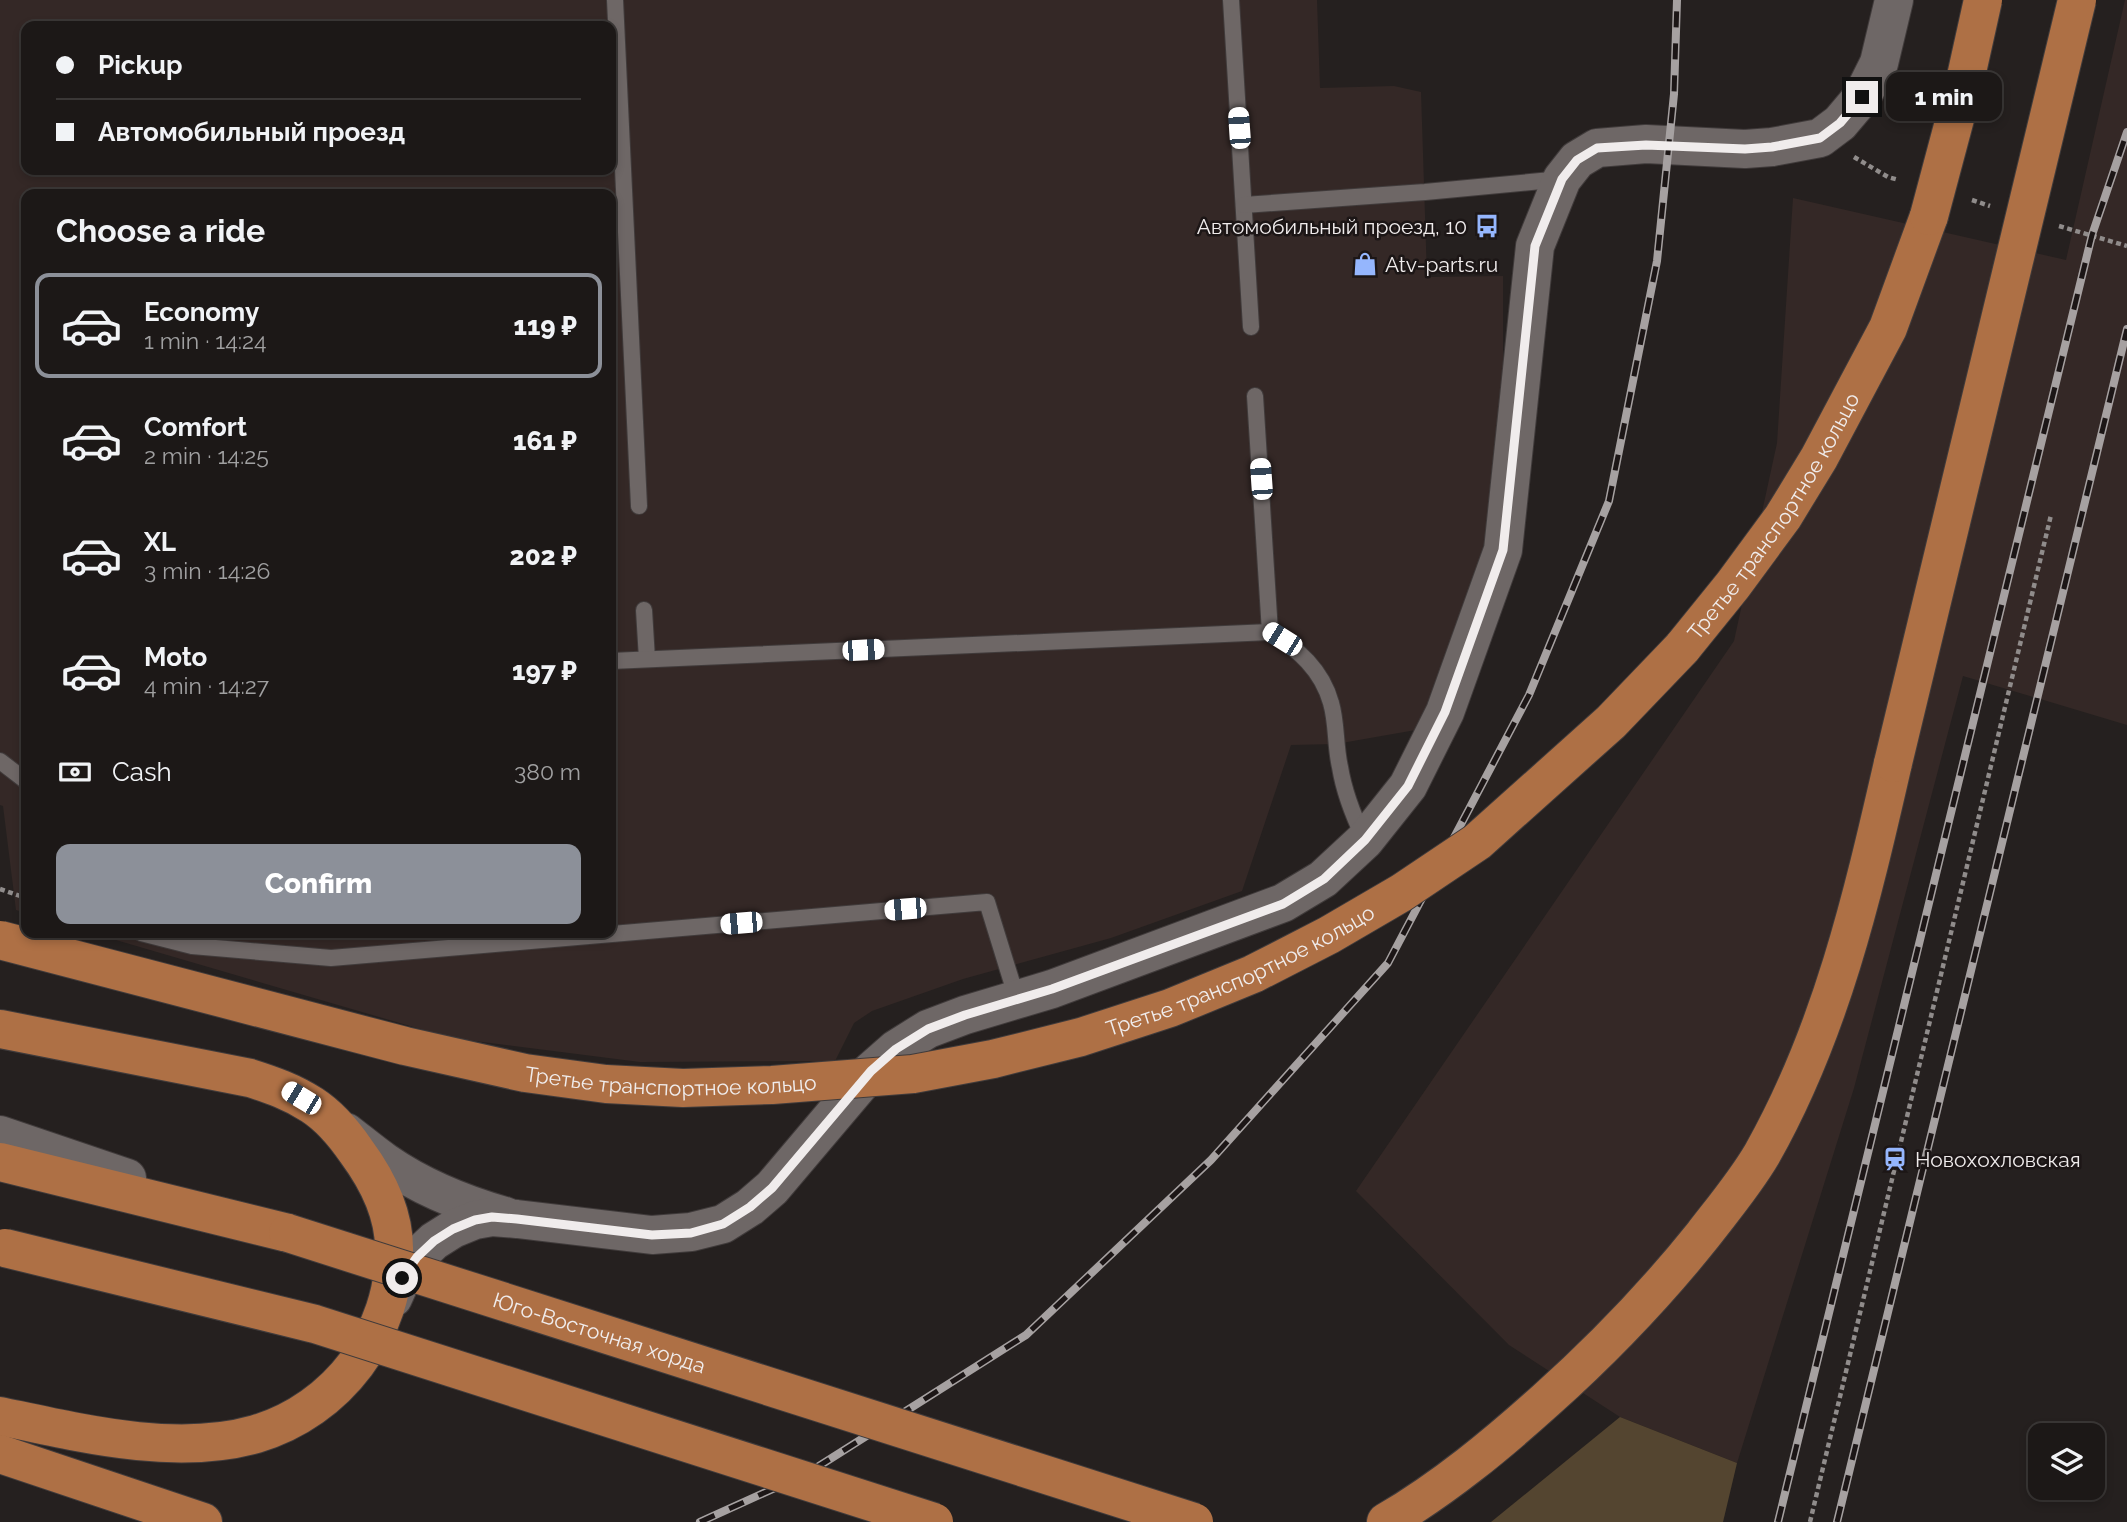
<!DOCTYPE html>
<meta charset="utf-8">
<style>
body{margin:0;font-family:Raleway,sans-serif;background:#252120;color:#f1f3f6;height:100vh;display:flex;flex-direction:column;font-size:26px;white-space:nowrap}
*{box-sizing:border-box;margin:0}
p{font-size:23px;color:#a0a0a1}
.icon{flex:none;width:38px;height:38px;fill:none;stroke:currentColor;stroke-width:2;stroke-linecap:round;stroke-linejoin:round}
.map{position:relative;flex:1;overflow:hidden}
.panel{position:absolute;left:21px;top:189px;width:595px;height:749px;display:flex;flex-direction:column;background:#1c1817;border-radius:14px;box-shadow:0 4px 10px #0003,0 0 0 2px #3a3736}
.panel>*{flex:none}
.top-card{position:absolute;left:21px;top:21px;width:595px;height:154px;border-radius:14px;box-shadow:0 4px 10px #0003,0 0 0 2px #3a3736;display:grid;align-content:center;height:154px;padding:0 35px;background:#1c1817}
.buttons{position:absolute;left:2028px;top:1423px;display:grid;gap:14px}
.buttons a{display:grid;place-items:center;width:77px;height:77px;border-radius:14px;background:#1c1817;box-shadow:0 4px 10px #0003,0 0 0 2px #3a3736;font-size:35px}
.end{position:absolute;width:32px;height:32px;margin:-16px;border:9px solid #f0ecec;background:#111;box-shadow:0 0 0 4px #111}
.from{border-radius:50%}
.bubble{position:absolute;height:49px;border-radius:14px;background:#1c1817;box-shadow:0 4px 10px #0003,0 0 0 2px #3a3736;font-size:23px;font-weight:800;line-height:49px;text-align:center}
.car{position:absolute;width:21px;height:42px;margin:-21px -10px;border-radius:9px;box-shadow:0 0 5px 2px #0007;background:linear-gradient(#fff 24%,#345 0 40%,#fff 0 76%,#345 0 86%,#fff 0)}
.top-card b{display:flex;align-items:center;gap:24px;height:66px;font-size:26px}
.top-card b+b{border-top:2px solid #3a3736}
.top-card i{width:18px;height:18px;background:#f1f3f6}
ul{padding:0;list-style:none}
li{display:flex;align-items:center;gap:21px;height:105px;margin:0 14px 10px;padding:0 21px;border:4px solid transparent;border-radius:14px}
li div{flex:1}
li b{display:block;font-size:26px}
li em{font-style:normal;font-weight:800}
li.active{border-color:#8c9099}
li>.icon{width:63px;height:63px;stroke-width:1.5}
h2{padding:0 35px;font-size:32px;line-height:84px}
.pay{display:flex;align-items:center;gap:18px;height:77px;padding:0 35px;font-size:26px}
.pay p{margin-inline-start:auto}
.action{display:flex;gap:14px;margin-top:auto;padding:14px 35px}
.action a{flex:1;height:80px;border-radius:14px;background:#8c9099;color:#fff;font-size:28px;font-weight:800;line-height:80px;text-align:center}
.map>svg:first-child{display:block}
.built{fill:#342826;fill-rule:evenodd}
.green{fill:#544530}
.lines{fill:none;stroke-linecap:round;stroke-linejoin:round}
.service-casing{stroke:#403b3b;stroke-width:18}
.tertiary-casing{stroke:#403b3b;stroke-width:40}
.primary-casing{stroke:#403b3b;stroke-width:40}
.path{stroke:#908c8b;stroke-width:4.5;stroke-dasharray:5 3.5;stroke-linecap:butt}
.service{stroke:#6e6766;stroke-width:16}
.tertiary{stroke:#6e6766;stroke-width:38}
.primary{stroke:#ae7045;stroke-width:38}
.rail-casing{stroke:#a6a1a1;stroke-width:8}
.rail{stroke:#1c1616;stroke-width:5;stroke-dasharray:16;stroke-linecap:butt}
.primary-bridge-casing{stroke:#403b3b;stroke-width:40;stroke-linecap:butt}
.primary-bridge{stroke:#ae7045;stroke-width:38}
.route{stroke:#f0ecec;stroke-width:9}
.labels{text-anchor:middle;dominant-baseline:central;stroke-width:5;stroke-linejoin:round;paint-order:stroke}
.poi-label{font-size:21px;fill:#f0ecec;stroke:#1c1616;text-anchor:start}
.street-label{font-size:21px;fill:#f0ecec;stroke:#1c1616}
</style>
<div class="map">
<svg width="2127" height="1522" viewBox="0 0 2127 1522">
<rect width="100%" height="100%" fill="#25201f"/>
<g class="built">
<path d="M0,0H1317L1320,88L1394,86L1421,92L1427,277L1503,276V449L1490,572L1427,728L1336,744L1291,745L1242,891L1111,938L963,979L872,1011L854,1023L835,1061L640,1062L451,1038L92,933H611V194H26V913L16,910L3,806L0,805ZM26,26H611V170H26Z"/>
<polygon points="2125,0 2127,0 2127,725 1963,676 1854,1088 1737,1463 1620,1417 1509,1345 1356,1191 1734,641 1777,443 1793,198 2066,260"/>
</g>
<polygon class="green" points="1620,1417 1737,1463 1723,1522 1491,1522"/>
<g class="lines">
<g class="service-casing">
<g id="service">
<polyline points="615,0 639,506"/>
<polyline points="1231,0 1251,327"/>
<polyline points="1244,205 1425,192 1562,179"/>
<path d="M1255,396L1270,632C1298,649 1322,670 1331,703C1337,723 1335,746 1340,767C1344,792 1353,815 1364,838"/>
<polyline points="644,610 647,659"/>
<polyline points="611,661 1270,632"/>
<polyline points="0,761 26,781"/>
<polyline points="141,933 192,946 331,958 987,902 1017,999"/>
</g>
</g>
<g class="tertiary-casing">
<g id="tertiary">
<path d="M346,1132C359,1142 372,1153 385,1162C421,1187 463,1204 505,1216"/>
<polyline points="0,1135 127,1178"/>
<polyline points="393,1298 402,1278 417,1257 434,1241 453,1229 475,1220 492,1217 517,1219 652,1235 691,1232 723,1224 750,1207 772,1188 871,1071 896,1049 928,1029 965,1015 1052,989 1283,903 1323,879 1365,840 1408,786 1445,712 1503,550 1535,246 1562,179 1577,160 1597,148 1646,144 1745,149 1772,147 1820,138 1840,123 1862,97 1879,63 1894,0"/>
</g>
</g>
<g class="primary-casing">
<g id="primary">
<path id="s1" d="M1682,648L1733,585L1783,517L1819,458L1888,328L1929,216"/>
<path d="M0,1029L250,1078C272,1085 292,1092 312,1105C329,1116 345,1135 356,1151C376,1178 394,1213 394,1248C396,1333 337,1410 256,1434C176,1457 80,1433 0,1416"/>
<polyline points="0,1162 288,1233"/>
<polyline points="0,1454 203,1522"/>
<path d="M1386,1522C1444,1488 1496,1445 1546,1400C1603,1349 1655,1295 1703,1235C1723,1209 1745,1183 1762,1154C1831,1032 1862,898 1893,763"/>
</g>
</g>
<g class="path">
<polyline points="1854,157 1888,177 1899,180"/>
<polyline points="1972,200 1990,206"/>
<polyline points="2059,226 2127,246"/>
<polyline points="0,889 26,898"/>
<polyline points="1810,1522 2051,515"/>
</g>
<use href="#service" class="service"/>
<use href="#tertiary" class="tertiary"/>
<use href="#primary" class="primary"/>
<g class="rail-casing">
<g id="rail">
<polyline points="700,1522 808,1473 1026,1335 1211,1160 1388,963 1529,695 1609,501 1657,261 1674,94 1677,0"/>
<polyline points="1778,1522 2092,235 2127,132"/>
<polyline points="1837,1522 2127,329"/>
</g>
</g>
<use href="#rail" class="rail"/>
<g class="primary-bridge-casing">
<g id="primary-bridge">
<polyline points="1929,216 1965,81 1983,0"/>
<polyline points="1893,763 2077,0"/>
<path id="s2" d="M0,940L405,1046L525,1073L606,1084L683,1088L772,1085L913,1074L993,1059L1081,1037L1170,1008L1253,974L1329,935L1401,893L1477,842L1611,722L1682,648"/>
<path id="s3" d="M288,1233L1194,1522"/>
<polyline points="5,1248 315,1324 934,1522"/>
</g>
</g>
<use href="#primary-bridge" class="primary-bridge"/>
</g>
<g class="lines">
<polyline class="route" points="402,1278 417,1257 434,1241 453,1229 475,1220 492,1217 517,1219 652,1235 691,1233 723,1224 750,1207 772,1188 871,1071 896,1049 928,1029 965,1015 1052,989 1283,904 1324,879 1365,840 1408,786 1445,712 1503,550 1535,246 1562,179 1577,160 1597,148 1646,145 1745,149 1772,147 1820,138 1840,123 1862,97"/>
</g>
<defs>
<g id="bus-bare" transform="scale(1.89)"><path d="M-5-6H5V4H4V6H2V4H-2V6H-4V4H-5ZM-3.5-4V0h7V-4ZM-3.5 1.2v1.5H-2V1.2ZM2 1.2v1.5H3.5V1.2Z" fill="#95b6fd" stroke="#1c1616" stroke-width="2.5" paint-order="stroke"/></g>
<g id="shop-bare" transform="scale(1.89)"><path d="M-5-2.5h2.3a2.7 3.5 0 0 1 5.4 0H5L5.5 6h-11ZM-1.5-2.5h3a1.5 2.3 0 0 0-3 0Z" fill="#95b6fd" stroke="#1c1616" stroke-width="2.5" paint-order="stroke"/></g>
<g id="station-bare" transform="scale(1.89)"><path d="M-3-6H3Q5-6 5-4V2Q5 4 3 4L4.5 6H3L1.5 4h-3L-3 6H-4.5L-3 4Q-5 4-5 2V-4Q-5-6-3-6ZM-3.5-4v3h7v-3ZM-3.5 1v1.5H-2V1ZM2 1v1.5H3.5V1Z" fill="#95b6fd" stroke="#1c1616" stroke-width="2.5" paint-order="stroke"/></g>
</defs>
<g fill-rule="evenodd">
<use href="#bus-bare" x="1487" y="226"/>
<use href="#shop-bare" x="1365" y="264"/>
<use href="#station-bare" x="1895" y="1159"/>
</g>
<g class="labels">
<g class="poi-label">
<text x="1467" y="226" text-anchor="end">Автомобильный проезд, 10</text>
<text x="1385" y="264">Atv-parts.ru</text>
<text x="1915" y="1159">Новохохловская</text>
</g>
<g class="street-label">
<text stroke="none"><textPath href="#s1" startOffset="161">Третье транспортное кольцо</textPath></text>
<text stroke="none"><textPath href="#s2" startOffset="1276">Третье транспортное кольцо</textPath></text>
<text stroke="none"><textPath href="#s2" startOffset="688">Третье транспортное кольцо</textPath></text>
<text stroke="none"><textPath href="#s3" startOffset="327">Юго-Восточная хорда</textPath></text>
</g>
</g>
</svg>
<div class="buttons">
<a><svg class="icon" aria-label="layers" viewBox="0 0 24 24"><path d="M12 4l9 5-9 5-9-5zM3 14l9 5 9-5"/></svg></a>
</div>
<i class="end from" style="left:402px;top:1278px"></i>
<i class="end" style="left:1862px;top:97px"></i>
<div class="bubble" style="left:1886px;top:72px;width:116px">1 min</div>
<i class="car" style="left:1239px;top:128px;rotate:356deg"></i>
<i class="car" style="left:1261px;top:479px;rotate:356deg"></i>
<i class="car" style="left:1282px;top:639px;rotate:302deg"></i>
<i class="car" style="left:863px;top:650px;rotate:87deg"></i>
<i class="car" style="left:905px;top:909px;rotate:265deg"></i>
<i class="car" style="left:741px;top:923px;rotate:265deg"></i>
<i class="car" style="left:301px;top:1098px;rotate:301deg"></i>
<div class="top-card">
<b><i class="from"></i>Pickup</b>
<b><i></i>Автомобильный проезд</b>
</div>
<section class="panel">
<h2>Choose a ride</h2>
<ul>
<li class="active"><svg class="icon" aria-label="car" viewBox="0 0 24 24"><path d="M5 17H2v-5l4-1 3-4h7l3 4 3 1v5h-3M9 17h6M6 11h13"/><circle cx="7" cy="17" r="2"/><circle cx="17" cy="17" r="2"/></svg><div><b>Economy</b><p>1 min · 14:24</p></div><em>119 ₽</em></li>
<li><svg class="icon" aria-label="car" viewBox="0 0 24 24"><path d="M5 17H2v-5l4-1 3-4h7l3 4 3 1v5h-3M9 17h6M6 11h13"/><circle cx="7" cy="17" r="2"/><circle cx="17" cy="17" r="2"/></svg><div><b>Comfort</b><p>2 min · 14:25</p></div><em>161 ₽</em></li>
<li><svg class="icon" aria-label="car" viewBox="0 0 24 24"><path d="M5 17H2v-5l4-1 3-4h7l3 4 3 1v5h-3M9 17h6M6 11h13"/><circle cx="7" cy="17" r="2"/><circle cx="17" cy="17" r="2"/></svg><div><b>XL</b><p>3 min · 14:26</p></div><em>202 ₽</em></li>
<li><svg class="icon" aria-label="car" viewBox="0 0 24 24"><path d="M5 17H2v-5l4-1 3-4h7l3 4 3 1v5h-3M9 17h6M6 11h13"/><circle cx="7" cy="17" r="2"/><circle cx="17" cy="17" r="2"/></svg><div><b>Moto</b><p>4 min · 14:27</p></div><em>197 ₽</em></li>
</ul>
<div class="pay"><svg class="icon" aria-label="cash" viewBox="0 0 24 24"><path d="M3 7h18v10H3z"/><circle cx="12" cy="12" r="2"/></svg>Cash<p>380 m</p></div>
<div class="action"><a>Confirm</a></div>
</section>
</div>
